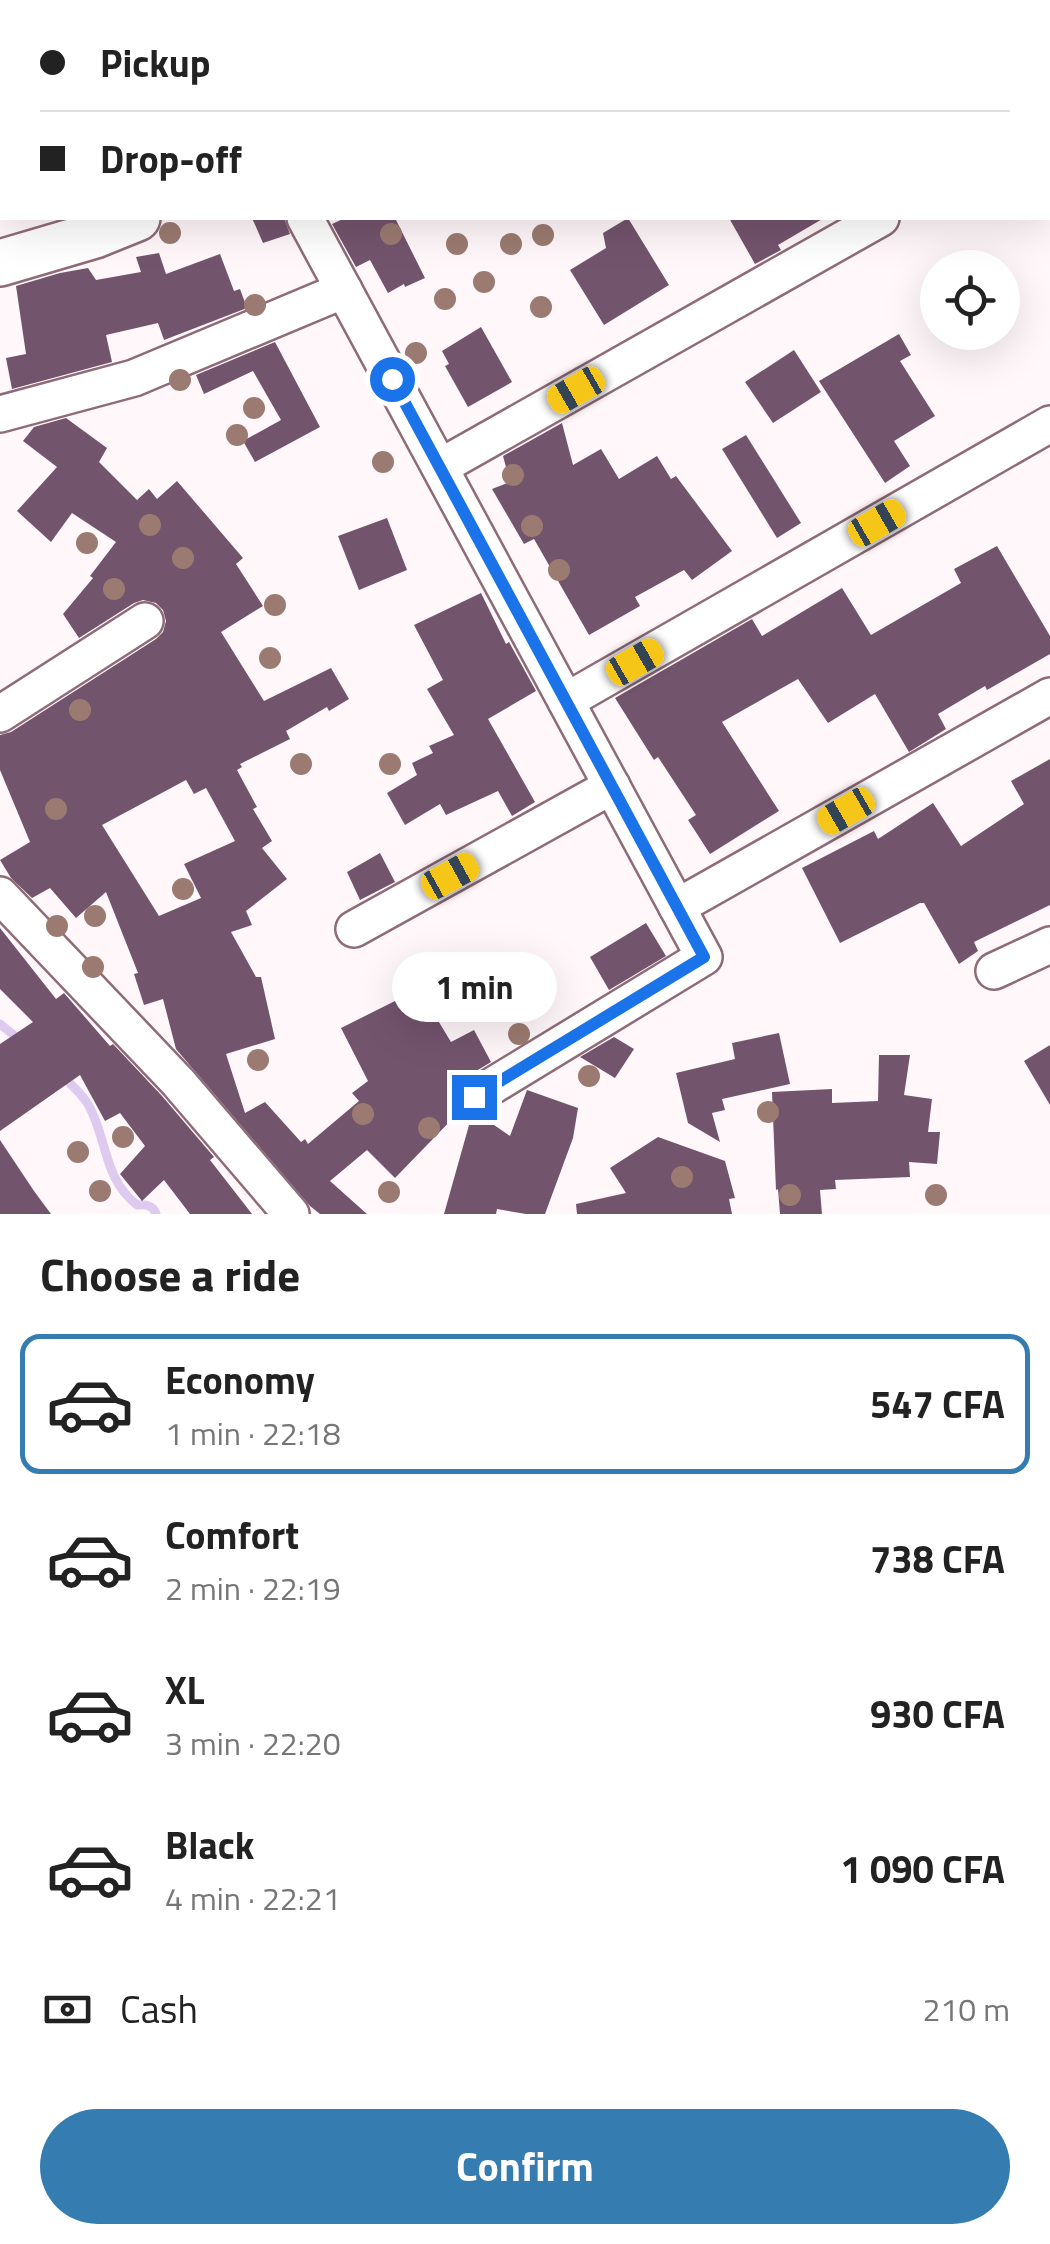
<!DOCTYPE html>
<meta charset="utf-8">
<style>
body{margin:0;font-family:"Titillium Web",sans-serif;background:#f2f2f2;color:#222;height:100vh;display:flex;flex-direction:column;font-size:38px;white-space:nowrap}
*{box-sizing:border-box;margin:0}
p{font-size:32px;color:#767676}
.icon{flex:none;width:55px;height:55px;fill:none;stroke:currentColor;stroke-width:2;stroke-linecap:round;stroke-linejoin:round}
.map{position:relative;height:1214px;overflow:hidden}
.details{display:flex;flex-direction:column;background:#fff;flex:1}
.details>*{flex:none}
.top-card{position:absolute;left:0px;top:0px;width:1050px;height:220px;box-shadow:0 10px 40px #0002;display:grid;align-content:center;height:220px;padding:0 40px;background:#fff}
.tools{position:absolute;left:920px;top:250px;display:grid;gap:20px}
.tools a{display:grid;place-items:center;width:100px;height:100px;border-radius:50%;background:#fff;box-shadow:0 10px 40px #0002;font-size:50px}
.end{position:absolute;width:45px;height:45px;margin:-22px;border:12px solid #1a73e8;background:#fff;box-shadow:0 0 0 5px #fff}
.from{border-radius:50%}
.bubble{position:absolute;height:70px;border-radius:35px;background:#fff;box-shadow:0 10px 40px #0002;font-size:32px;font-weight:700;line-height:70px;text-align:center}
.car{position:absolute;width:30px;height:60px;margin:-30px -15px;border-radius:12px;box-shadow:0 0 8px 2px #0007;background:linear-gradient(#f5c518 24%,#345 0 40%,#f5c518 0 76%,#345 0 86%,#f5c518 0)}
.top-card b{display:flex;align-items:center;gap:35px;height:95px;font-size:38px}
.top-card b+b{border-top:2px solid #e0e0e0}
.top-card i{width:25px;height:25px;background:#222}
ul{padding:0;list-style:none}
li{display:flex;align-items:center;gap:30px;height:140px;margin:0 20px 15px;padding:0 20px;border:5px solid transparent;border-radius:20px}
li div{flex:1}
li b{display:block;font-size:38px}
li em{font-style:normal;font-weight:700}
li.active{border-color:#357cb1}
li>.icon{width:90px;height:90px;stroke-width:1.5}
h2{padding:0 40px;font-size:45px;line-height:120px}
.pay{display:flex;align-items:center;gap:25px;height:110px;padding:0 40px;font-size:38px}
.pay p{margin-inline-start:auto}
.button{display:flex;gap:20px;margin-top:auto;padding:20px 40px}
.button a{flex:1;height:115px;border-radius:60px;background:#357cb1;color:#fff;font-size:40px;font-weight:700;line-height:115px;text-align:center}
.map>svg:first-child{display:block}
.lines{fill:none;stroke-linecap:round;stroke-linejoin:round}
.stream{stroke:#dfcaef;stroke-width:9}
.building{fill:#73546d;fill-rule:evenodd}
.minor-casing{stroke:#8f6b78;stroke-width:40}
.major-casing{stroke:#8f6b78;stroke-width:50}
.minor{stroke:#fff;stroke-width:35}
.major{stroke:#fff;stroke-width:45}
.tree{fill:#9b7b71}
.route{stroke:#1a73e8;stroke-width:12}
</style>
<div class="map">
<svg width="1050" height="1214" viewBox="0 0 1050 1214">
<rect width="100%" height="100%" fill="#fff7f9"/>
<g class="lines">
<g class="stream">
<polyline points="0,1024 20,1040"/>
<path d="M62,1076C71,1085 83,1094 89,1106C108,1141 103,1178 137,1205C146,1204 153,1205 156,1214"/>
</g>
</g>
<g class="building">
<polygon points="252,218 284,218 290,234 263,243"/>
<polygon points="345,218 395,218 425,278 405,287 404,284 388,293 370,260 356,267 332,224"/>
<polygon points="628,218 669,285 604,325 570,270 606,248 603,233"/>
<polygon points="729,218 824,218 778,245 781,250 755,264"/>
<polygon points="159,253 166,274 220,254 234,291 240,289 247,308 164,340 158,323 106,335 112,362 12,389 6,358 26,354 16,286 60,273 88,268 96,280 141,272 136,257"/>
<polygon points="481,327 512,382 468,407 445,366 449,364 442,351"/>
<polygon points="899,334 911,355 900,361 935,416 894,441 910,466 885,483 819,381"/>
<polygon points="275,342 320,427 255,462 243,441 281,420 253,371 204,394 196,375"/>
<polygon points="794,350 821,392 773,423 745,382"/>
<path d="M66,418L107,448L99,462L137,500L149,489L157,499L177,481L243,558L236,564L263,606L221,632L264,701L331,668L349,699L329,711L327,707L286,731L290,739L240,764L242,767L237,770L257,807L253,809L272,841L262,848L287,879L246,911L252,925L231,932L256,977H261L275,1039L226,1054L245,1113L265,1102L301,1142L305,1139L308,1144L359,1101L352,1093L368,1081L341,1028L419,989L451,1042L474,1030L491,1062L463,1079L456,1086L453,1098L459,1112L395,1178L367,1150L330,1181L367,1214H320L310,1206L176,1049L163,999L144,1005L134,974L138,973L106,892L76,918L50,888L32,898L11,878L0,860L30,842L0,770V735L11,732L156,639L163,632L166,621L163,610L156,603L143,600L134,603L79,638L63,614L93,578L90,576L116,542L72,513L51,542L17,511L57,467L23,441L34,427ZM186,780L194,794L206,788L235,841L184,864L201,898L159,916L102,825Z"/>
<polygon points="562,423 573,465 601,449 619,479 657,456 671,479 676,476 732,551 692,580 684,570 635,597 640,606 589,635 534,539 524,544 492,489 510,482 503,456"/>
<polygon points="746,435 801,523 777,538 722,449"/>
<polygon points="387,518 407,570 359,590 338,536"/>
<polygon points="997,546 1050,636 1050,654 987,690 985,686 938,714 946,729 909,752 875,694 828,723 798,679 722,722 779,811 710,854 688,820 696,815 658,757 654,760 615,698 752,619 762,636 842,588 871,635 961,583 954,569"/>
<polygon points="481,593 506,644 509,642 536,691 488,719 535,802 512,816 498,791 446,815 440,804 405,825 387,793 417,775 412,763 433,753 429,746 454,735 427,689 443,680 414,625"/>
<polygon points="1050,759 1050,905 974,942 978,951 959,964 924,903 920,903 840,943 802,868 874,831 878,839 933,803 961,846 1024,804 1011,781"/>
<polygon points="380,853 395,882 360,900 347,872"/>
<polygon points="646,923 666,956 609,990 590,957"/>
<polygon points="0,928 56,999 64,993 110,1046 113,1044 162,1096 214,1157 210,1160 252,1214 190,1214 164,1180 142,1201 120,1174 145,1146 120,1113 105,1121 80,1075 0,1131 0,1044 33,1022 0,989"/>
<polygon points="779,1033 790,1084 722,1099 725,1110 712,1113 720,1142 688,1123 676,1073 735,1059 732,1043"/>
<polygon points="614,1037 634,1049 615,1078 580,1057"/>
<polygon points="1050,1045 1050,1105 1024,1061"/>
<polygon points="879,1055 910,1055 904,1095 932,1099 928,1132 940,1132 937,1164 909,1162 910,1177 835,1180 836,1189 820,1190 822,1214 780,1214 778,1189 776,1190 772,1092 832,1089 832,1103 878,1101"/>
<polygon points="527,1090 578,1108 573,1138 545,1214 526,1214 497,1209 496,1214 444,1214 471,1118 481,1116 510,1136"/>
<polygon points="658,1137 725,1161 735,1198 729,1199 732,1214 577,1214 576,1204 626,1193 610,1168"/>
<polygon points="0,1140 34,1191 51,1214 0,1214"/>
</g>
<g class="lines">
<g class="minor-casing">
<g id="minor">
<polyline points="604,0 605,2"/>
<polyline points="1048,123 1050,122"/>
<polyline points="305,218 704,957 474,1097"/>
<polyline points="0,414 134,378 344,290"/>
<polyline points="440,467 881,218"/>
<polyline points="566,701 1050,424"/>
<polyline points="0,714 145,621"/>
<polyline points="0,895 178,1082 291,1214"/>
<polyline points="677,907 1050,696"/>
<polyline points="354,929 612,786"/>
<polyline points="994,971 1050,945"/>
</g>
</g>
<g class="major-casing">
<g id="major">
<polyline points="647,2 653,0"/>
<polyline points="0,263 95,235 137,218"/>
</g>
</g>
<use href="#minor" class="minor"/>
<use href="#major" class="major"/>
</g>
<g class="tree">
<circle cx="170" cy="233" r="11"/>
<circle cx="391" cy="234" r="11"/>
<circle cx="543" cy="235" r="11"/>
<circle cx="457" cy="244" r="11"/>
<circle cx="511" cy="244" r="11"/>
<circle cx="484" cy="282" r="11"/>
<circle cx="445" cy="299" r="11"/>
<circle cx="255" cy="305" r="11"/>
<circle cx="541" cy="307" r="11"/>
<circle cx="416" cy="353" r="11"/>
<circle cx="180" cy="380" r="11"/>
<circle cx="254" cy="408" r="11"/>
<circle cx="237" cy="435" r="11"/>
<circle cx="383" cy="462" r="11"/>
<circle cx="513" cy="475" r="11"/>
<circle cx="150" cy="525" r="11"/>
<circle cx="532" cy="526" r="11"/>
<circle cx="87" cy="543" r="11"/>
<circle cx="183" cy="558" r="11"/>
<circle cx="559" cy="570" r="11"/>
<circle cx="114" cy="589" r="11"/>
<circle cx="275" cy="605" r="11"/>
<circle cx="270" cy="658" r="11"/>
<circle cx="80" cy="710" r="11"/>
<circle cx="301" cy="764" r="11"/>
<circle cx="390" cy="764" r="11"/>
<circle cx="56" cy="809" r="11"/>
<circle cx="183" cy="889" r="11"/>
<circle cx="95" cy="916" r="11"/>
<circle cx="57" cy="926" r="11"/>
<circle cx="93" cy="967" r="11"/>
<circle cx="519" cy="1034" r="11"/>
<circle cx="258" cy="1060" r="11"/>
<circle cx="589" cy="1076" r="11"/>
<circle cx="768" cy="1112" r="11"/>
<circle cx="363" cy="1114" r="11"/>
<circle cx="429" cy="1128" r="11"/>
<circle cx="123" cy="1137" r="11"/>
<circle cx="78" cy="1152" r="11"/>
<circle cx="682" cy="1177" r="11"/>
<circle cx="100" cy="1191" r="11"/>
<circle cx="389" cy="1192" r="11"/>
<circle cx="790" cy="1195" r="11"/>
<circle cx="936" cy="1195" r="11"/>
</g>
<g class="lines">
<polyline class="route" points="392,379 704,957 474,1097"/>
</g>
</svg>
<div class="tools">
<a><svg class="icon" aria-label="locate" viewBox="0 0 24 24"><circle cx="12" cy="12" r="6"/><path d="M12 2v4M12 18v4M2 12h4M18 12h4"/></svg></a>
</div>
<i class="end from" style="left:392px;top:379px"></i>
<i class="end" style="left:474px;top:1097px"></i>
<div class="bubble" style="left:392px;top:952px;width:165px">1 min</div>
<i class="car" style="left:576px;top:390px;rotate:240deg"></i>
<i class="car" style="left:877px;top:523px;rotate:60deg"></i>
<i class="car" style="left:635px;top:662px;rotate:60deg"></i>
<i class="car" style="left:846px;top:811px;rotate:240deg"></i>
<i class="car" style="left:450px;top:876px;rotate:61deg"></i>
<div class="top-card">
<b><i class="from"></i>Pickup</b>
<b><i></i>Drop-off</b>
</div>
</div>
<section class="details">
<h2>Choose a ride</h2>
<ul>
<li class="active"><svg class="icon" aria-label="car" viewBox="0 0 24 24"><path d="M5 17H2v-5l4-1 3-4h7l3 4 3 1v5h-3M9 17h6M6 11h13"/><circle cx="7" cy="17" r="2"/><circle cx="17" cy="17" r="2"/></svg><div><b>Economy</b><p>1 min · 22:18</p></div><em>547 CFA</em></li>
<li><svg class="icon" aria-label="car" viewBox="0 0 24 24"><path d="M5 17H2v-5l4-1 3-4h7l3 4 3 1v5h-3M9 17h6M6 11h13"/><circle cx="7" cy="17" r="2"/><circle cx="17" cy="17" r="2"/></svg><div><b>Comfort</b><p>2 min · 22:19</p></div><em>738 CFA</em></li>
<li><svg class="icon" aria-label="car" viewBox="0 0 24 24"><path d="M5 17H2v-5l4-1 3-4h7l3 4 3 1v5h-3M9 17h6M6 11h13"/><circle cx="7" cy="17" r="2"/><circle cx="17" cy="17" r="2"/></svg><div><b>XL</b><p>3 min · 22:20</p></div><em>930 CFA</em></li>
<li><svg class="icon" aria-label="car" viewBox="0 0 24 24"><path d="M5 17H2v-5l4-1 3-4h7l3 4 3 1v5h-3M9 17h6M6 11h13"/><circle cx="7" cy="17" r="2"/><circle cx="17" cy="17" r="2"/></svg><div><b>Black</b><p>4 min · 22:21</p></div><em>1 090 CFA</em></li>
</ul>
<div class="pay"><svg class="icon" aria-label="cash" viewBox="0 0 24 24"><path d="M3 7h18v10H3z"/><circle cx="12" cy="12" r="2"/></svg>Cash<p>210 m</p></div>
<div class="button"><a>Confirm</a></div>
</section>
